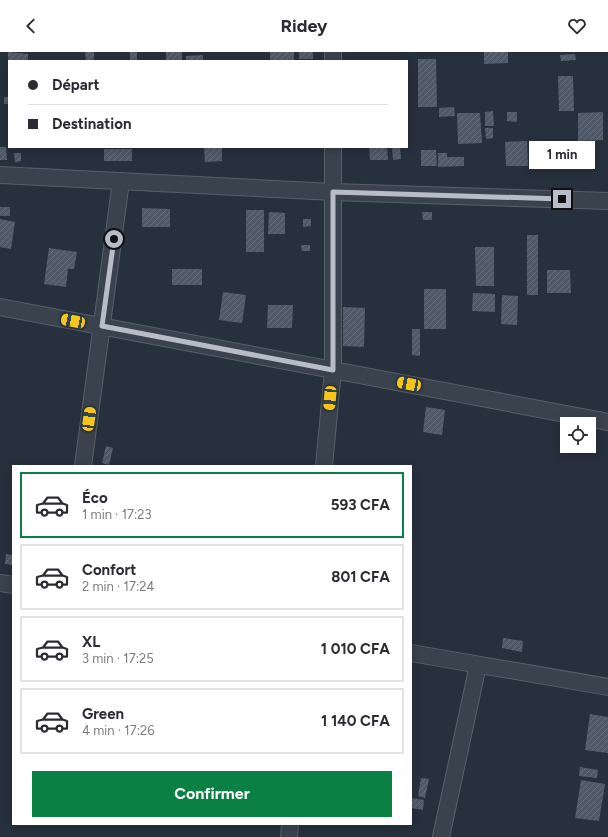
<!DOCTYPE html>
<html lang="fr">
<meta charset="utf-8">
<style>
body{margin:0;font-family:Figtree,sans-serif;background:#f2f2f3;color:#2b2b33;height:100vh;display:flex;flex-direction:column;font-size:15px;white-space:nowrap}
*{box-sizing:border-box;margin:0}
p{font-size:13px;color:#7c7c81}
.icon{flex:none;width:22px;height:22px;fill:none;stroke:currentColor;stroke-width:2;stroke-linecap:round;stroke-linejoin:round}
.map{position:relative;flex:1;overflow:hidden}
.drawer{position:absolute;left:12px;top:413px;width:400px;height:360px;display:flex;flex-direction:column;background:#fff;border-radius:0px;box-shadow:0 2px 10px #0003}
.drawer>*{flex:none}
.guide{position:absolute;left:8px;top:8px;width:400px;height:88px;border-radius:0px;box-shadow:0 2px 10px #0003;display:grid;align-content:center;height:88px;padding:0 20px;background:#fff}
.tools{position:absolute;left:560px;top:365px;display:grid;gap:8px}
.tools a{display:grid;place-items:center;width:36px;height:36px;border-radius:0px;background:#fff;box-shadow:0 2px 10px #0003;font-size:20px}
.end{position:absolute;width:18px;height:18px;margin:-9px;border:5px solid #b7bdc8;background:#111;box-shadow:0 0 0 2px #111}
.from{border-radius:50%}
.bubble{position:absolute;height:28px;border-radius:0px;background:#fff;box-shadow:0 2px 10px #0003;font-size:13px;font-weight:700;line-height:28px;text-align:center}
.car{position:absolute;width:12px;height:24px;margin:-12px -6px;border-radius:5px;box-shadow:0 0 3px 1px #0007;background:linear-gradient(#f5c518 24%,#345 0 40%,#f5c518 0 76%,#345 0 86%,#f5c518 0)}
.guide b{display:flex;align-items:center;gap:14px;height:38px;font-size:15px}
.guide b+b{border-top:1px solid #e1e1e2}
.guide i{width:10px;height:10px;background:#2b2b33}
ul{padding:7px 0 0;list-style:none}
li{display:flex;align-items:center;gap:12px;height:66px;margin:0 8px 6px;padding:0 12px;border:2px solid #e1e1e2;border-radius:0px}
li div{flex:1}
li b{display:block;font-size:15px}
li em{font-style:normal;font-weight:700}
li.current{border-color:#0b8043}
li>.icon{width:36px;height:36px;stroke-width:1.5}
.button{display:flex;gap:8px;margin-top:auto;padding:8px 20px}
.button a{flex:1;height:46px;border-radius:0px;background:#0b8043;color:#fff;font-size:16px;font-weight:700;line-height:46px;text-align:center}
header{display:flex;justify-content:space-between;align-items:center;height:52px;padding:0 20px;background:#fff;font-size:18px;font-weight:700}
.map>svg:first-child{display:block}
.building{fill:url(#building-hatch)}
.lines{fill:none;stroke-linecap:round;stroke-linejoin:round}
.street-casing{stroke:#58606b;stroke-width:18}
.street{stroke:#3a424d;stroke-width:16}
.route{stroke:#b7bdc8;stroke-width:5}
</style>
<header><svg class="icon" aria-label="back" viewBox="0 0 24 24"><path d="M15 5l-7 7 7 7"/></svg>Ridey<svg class="icon" aria-label="heart" viewBox="0 0 24 24"><path d="M12 20l-8-8c-3-5 5-10 8-4 3-6 11-1 8 4z"/></svg></header>
<div class="map">
<svg width="608" height="785" viewBox="0 0 608 785">
<defs>
<pattern id="building-hatch" width="6" height="6" patternUnits="userSpaceOnUse"><rect width="6" height="6" fill="#505968"/><path d="M-1 1l2-2M0 6l6-6M5 7l2-2" fill="none" stroke="#676f7c"/></pattern>
</defs>
<rect width="100%" height="100%" fill="#27303d"/>
<g class="building">
<polygon points="8,0 28,2 28,9 8,9"/>
<polygon points="85,0 94,0 94,9 86,9"/>
<rect x="130" y="0" width="7" height="9"/>
<rect x="166" y="0" width="16" height="9"/>
<rect x="270" y="0" width="24" height="9"/>
<rect x="299" y="0" width="14" height="7"/>
<polygon points="484,0 508,0 508,11 484,12"/>
<polygon points="575,2 576,8 561,9 560,3"/>
<polygon points="203,3 203,9 186,9 186,4"/>
<polygon points="418,7 436,7 437,55 418,55"/>
<polygon points="558,24 573,24 574,59 559,59"/>
<rect x="4" y="45" width="5" height="7"/>
<polygon points="454,55 455,64 439,65 439,56"/>
<polygon points="493,59 494,74 485,74 485,60"/>
<polygon points="507,60 517,60 517,70 507,69"/>
<polygon points="603,60 603,88 578,89 578,61"/>
<polygon points="457,61 480,61 482,91 458,92"/>
<polygon points="485,76 493,76 493,86 486,87"/>
<polygon points="527,89 528,114 506,114 505,90"/>
<polygon points="0,95 6,95 7,108 0,108"/>
<polygon points="204,95 222,95 222,109 205,110"/>
<polygon points="369,95 387,95 388,108 370,108"/>
<polygon points="392,95 400,95 401,107 393,108"/>
<rect x="104" y="97" width="28" height="12"/>
<polygon points="421,98 436,98 437,114 421,114"/>
<polygon points="14,101 21,101 21,109 15,110"/>
<polygon points="438,101 447,101 447,105 464,105 464,114 438,115"/>
<rect x="0" y="155" width="10" height="9"/>
<polygon points="142,156 170,157 170,175 142,175"/>
<rect x="246" y="158" width="18" height="42"/>
<polygon points="269,160 285,161 285,182 268,182"/>
<polygon points="422,160 432,160 432,168 423,168"/>
<polygon points="0,167 15,170 11,197 0,195"/>
<polygon points="303,167 311,167 311,174 303,175"/>
<rect x="527" y="183" width="11" height="60"/>
<polygon points="301,193 310,193 310,199 302,199"/>
<polygon points="475,195 494,195 494,234 476,234"/>
<polygon points="49,196 77,200 74,217 68,217 66,235 44,232"/>
<rect x="172" y="217" width="30" height="16"/>
<polygon points="547,218 570,218 571,241 547,241"/>
<rect x="424" y="237" width="22" height="40"/>
<polygon points="223,240 246,243 242,271 219,268"/>
<polygon points="473,241 495,242 495,260 472,259"/>
<polygon points="502,243 518,244 517,273 501,272"/>
<polygon points="268,253 293,253 292,276 267,276"/>
<polygon points="343,255 365,256 364,295 343,294"/>
<polygon points="412,277 420,277 420,304 412,303"/>
<polygon points="426,355 445,358 442,383 423,380"/>
<polygon points="106,394 113,396 109,413 102,411"/>
<polygon points="6,502 13,503 13,513 5,512"/>
<polygon points="503,586 523,589 522,600 502,596"/>
<polygon points="590,662 608,665 608,701 585,698"/>
<polygon points="580,715 598,718 597,726 579,724"/>
<polygon points="421,726 429,727 425,746 418,744"/>
<polygon points="581,728 605,732 599,769 575,766"/>
<polygon points="412,746 424,748 423,758 411,756"/>
</g>
<g class="lines">
<g class="street-casing">
<g id="street">
<polyline points="333,9 333,0"/>
<polyline points="0,123 333,140 608,149"/>
<polyline points="0,255 608,370"/>
<polyline points="83,414 121,129"/>
<polyline points="324,414 333,318 333,95"/>
<polyline points="0,531 13,533"/>
<polyline points="411,601 608,635"/>
<polyline points="289,785 290,772"/>
<polyline points="441,785 478,613"/>
</g>
</g>
<use href="#street" class="street"/>
</g>
<g class="lines">
<polyline class="route" points="114,187 102,274 333,318 333,140 562,147"/>
</g>
</svg>
<div class="tools">
<a><svg class="icon" aria-label="locate" viewBox="0 0 24 24"><circle cx="12" cy="12" r="6"/><path d="M12 2v4M12 18v4M2 12h4M18 12h4"/></svg></a>
</div>
<i class="end from" style="left:114px;top:187px"></i>
<i class="end" style="left:562px;top:147px"></i>
<div class="bubble" style="left:529px;top:89px;width:66px">1 min</div>
<i class="car" style="left:73px;top:269px;rotate:281deg"></i>
<i class="car" style="left:409px;top:332px;rotate:281deg"></i>
<i class="car" style="left:330px;top:346px;rotate:185deg"></i>
<i class="car" style="left:89px;top:367px;rotate:8deg"></i>
<div class="guide">
<b><i class="from"></i>Départ</b>
<b><i></i>Destination</b>
</div>
<section class="drawer">
<ul>
<li class="current"><svg class="icon" aria-label="car" viewBox="0 0 24 24"><path d="M5 17H2v-5l4-1 3-4h7l3 4 3 1v5h-3M9 17h6M6 11h13"/><circle cx="7" cy="17" r="2"/><circle cx="17" cy="17" r="2"/></svg><div><b>Éco</b><p>1 min · 17:23</p></div><em>593 CFA</em></li>
<li><svg class="icon" aria-label="car" viewBox="0 0 24 24"><path d="M5 17H2v-5l4-1 3-4h7l3 4 3 1v5h-3M9 17h6M6 11h13"/><circle cx="7" cy="17" r="2"/><circle cx="17" cy="17" r="2"/></svg><div><b>Confort</b><p>2 min · 17:24</p></div><em>801 CFA</em></li>
<li><svg class="icon" aria-label="car" viewBox="0 0 24 24"><path d="M5 17H2v-5l4-1 3-4h7l3 4 3 1v5h-3M9 17h6M6 11h13"/><circle cx="7" cy="17" r="2"/><circle cx="17" cy="17" r="2"/></svg><div><b>XL</b><p>3 min · 17:25</p></div><em>1 010 CFA</em></li>
<li><svg class="icon" aria-label="car" viewBox="0 0 24 24"><path d="M5 17H2v-5l4-1 3-4h7l3 4 3 1v5h-3M9 17h6M6 11h13"/><circle cx="7" cy="17" r="2"/><circle cx="17" cy="17" r="2"/></svg><div><b>Green</b><p>4 min · 17:26</p></div><em>1 140 CFA</em></li>
</ul>
<div class="button"><a>Confirmer</a></div>
</section>
</div>
